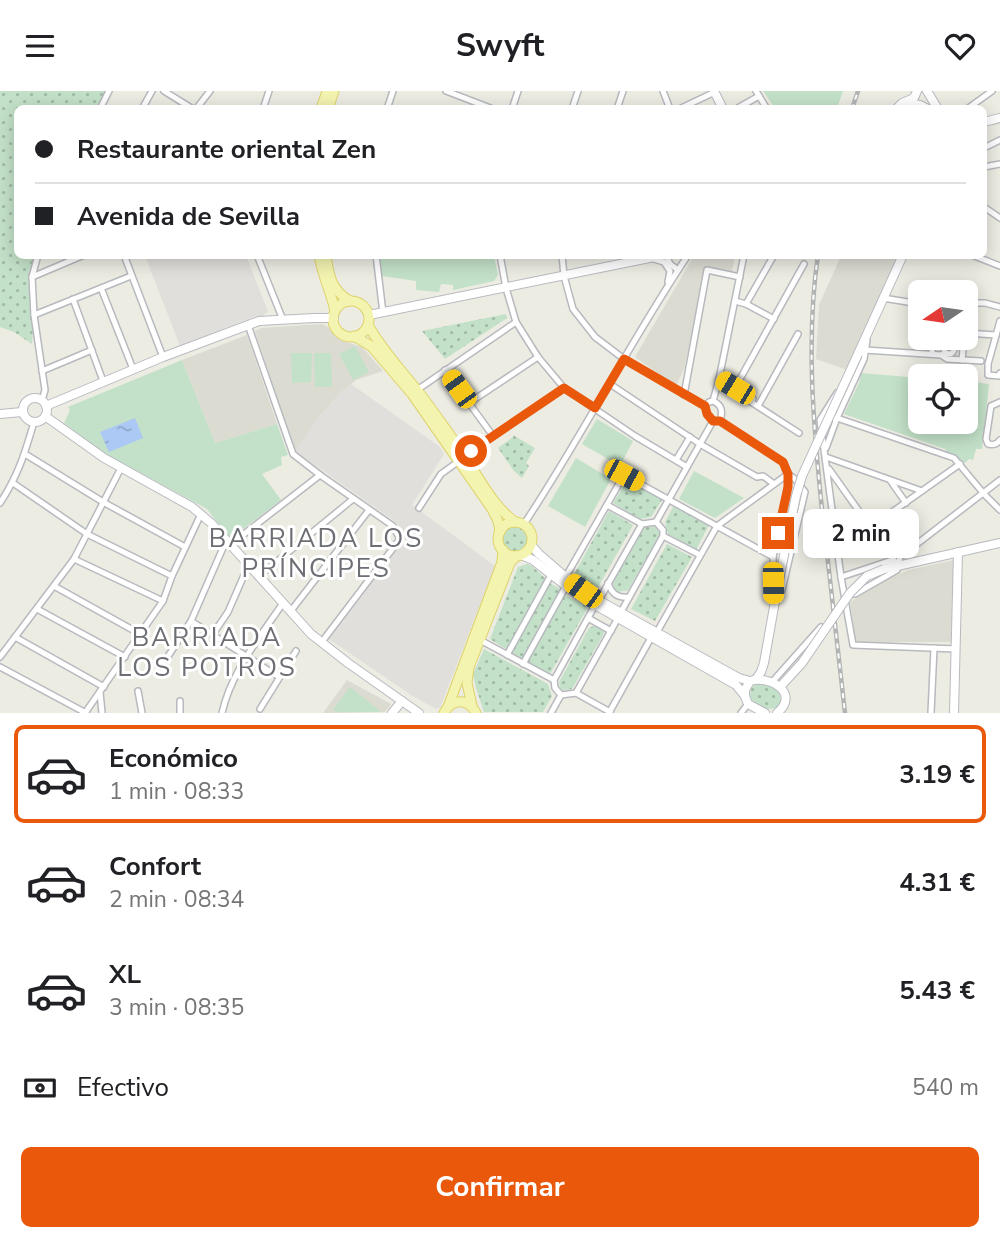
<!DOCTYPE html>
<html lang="es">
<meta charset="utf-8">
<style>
body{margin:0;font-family:"Nunito Sans",sans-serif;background:#f2f2f2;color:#202124;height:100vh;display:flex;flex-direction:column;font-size:26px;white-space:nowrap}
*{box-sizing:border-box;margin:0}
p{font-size:23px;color:#757577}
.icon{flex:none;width:38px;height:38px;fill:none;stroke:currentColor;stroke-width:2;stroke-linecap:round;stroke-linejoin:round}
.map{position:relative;height:622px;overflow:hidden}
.side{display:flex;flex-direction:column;background:#fff;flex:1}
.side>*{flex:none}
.banner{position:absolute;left:14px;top:14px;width:973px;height:154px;border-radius:10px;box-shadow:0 4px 18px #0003;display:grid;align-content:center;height:154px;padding:0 21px;background:#fff}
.needle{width:46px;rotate:257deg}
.fabs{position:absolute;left:908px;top:189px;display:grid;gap:14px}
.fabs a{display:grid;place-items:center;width:70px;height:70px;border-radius:10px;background:#fff;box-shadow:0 4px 18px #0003;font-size:35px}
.end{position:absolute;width:32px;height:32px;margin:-16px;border:9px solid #ea580c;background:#fff;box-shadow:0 0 0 4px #fff}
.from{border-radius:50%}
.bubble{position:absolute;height:49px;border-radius:10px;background:#fff;box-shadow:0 4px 18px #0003;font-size:23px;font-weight:700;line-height:49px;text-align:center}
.car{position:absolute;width:21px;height:42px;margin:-21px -10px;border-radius:9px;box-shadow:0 0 5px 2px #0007;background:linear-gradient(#f5c518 24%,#345 0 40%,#f5c518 0 76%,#345 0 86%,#f5c518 0)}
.banner b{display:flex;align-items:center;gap:24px;height:66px;font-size:26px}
.banner b+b{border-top:2px solid #e0e0e0}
.banner i{width:18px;height:18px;background:#202124}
ul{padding:12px 0 0;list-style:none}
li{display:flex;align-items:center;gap:21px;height:98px;margin:0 14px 10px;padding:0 7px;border:4px solid transparent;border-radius:10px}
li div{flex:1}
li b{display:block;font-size:26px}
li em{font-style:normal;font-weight:700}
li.active{border-color:#ea580c}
li>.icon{width:63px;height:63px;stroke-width:1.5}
.pay{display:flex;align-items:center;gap:18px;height:77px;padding:0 21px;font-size:26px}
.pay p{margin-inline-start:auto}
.button{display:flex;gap:14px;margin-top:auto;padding:14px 21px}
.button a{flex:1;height:80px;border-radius:10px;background:#ea580c;color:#fff;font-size:28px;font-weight:700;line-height:80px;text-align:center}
header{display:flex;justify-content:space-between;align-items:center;height:91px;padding:0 21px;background:#fff;font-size:32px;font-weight:700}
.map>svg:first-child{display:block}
.industrial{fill:#e0dfdb}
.education{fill:#dcdbd2}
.grass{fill:url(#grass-dots)}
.park{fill:#c3e1c8}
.water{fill:url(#water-ripples)}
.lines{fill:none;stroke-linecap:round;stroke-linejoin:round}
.street-casing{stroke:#b8b9be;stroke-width:8}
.secondary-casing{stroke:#b9bac0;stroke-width:10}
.primary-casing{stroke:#dfd26a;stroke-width:11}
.street{stroke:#fff;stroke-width:5}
.secondary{stroke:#fff;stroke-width:8}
.primary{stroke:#f3f4b0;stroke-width:9}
.rail-casing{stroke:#b3b4b4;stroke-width:4.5}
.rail{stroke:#fff;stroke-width:2;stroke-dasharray:5;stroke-linecap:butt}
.secondary-bridge-casing{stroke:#b9bac0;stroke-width:10;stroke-linecap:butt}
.secondary-bridge{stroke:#fff;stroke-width:8}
.route{stroke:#ea580c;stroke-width:9}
.labels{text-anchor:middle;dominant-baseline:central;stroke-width:6;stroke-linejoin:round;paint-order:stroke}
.neighbourhood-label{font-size:26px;letter-spacing:2px;fill:#6d6f74;stroke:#fff}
</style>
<header><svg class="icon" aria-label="menu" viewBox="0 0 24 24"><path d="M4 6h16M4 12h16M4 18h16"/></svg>Swyft<svg class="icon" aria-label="heart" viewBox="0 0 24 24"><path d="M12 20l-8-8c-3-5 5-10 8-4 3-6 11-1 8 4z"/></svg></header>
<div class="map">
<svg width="1000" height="622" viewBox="0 0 1000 622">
<defs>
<pattern id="grass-dots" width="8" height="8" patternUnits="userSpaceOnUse" patternTransform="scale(1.75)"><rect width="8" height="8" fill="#c3e1c8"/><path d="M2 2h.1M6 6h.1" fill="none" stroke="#a1baa6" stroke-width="1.8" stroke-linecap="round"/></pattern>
<pattern id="water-ripples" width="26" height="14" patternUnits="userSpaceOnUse" patternTransform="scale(1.75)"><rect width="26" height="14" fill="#acc8f4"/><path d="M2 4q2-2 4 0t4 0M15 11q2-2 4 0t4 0" fill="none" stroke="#8fa6c9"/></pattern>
</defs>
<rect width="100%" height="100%" fill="#ecece3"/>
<g class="industrial">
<polygon points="145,165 246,165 268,220 263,225 256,225 180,255"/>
<polygon points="351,293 440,356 444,363 412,414 495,475 440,617 436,618 414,606 329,548 405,448 397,432 295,360 316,328 341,301"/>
</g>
<g class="education">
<polygon points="696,165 735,165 732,181 706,177 684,278 676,295 635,266 692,168"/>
<polygon points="841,165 898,165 847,279 816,268 819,214"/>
<polygon points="322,233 328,236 340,249 362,256 383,280 356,289 341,301 320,324 295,360 255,240 261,237"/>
<polygon points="247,244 277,333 215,352 182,269"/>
<polygon points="954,469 951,551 856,551 850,511 888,488 909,479"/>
<polygon points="347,589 391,613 385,621 323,622"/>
</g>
<g class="grass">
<polygon points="0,0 109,0 100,17 18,18 18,164 38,165 32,186 34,224 32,253 14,241 0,236"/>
<polygon points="506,223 507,227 445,268 422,240"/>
<polygon points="513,344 535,357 526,372 529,375 522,387 514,380 498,357 513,346"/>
<polygon points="627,389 662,409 651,426 640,428 613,412"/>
<polygon points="674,414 709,434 696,459 668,443 665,431"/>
<polygon points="609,420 633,434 596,500 573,485"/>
<polygon points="645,435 655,436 659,441 659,445 628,499 618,501 615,499 613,492"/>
<circle cx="516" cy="448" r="13"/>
<polygon points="667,453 692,466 655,530 631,518"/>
<polygon points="527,473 532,475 547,489 507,559 490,548 518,476"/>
<polygon points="548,491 562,499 523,568 510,561"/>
<polygon points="563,503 588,516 550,583 526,570"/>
<polygon points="594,535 600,536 604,541 603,544 572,598 562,599 560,597 559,591 589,537"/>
<polygon points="484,558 548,593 552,605 543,621 484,621 476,597 473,583"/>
<path d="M758,592C771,594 789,603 776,617C766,620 756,614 750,607L751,597Z"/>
</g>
<g class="park">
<polygon points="763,0 843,0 837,17 778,18 775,17"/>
<polygon points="380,165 494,165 498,184 494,190 453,199 453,194 441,193 439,201 416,199 416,190 382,185"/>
<polygon points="355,255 369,281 353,289 339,263"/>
<polygon points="291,262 312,262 311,291 292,292"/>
<polygon points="314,262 331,262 332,296 315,296"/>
<polygon points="182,269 215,352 277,333 288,364 281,366 282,374 262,383 281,409 230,448 207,418 100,360 64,332 70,319 68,316"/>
<polygon points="861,282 920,287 920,331 966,331 966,290 989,293 982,358 976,358 973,369 969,368 965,372 955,365 947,362 945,358 844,323 859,292"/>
<polygon points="597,328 633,350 620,375 582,353"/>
<polygon points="576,367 611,388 585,436 548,415"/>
<polygon points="694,380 744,407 715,427 679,408"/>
<polygon points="350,596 380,620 379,621 337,621 333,619"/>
</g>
<polygon class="water" points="135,327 143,347 109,361 100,341"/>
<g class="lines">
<g class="street-casing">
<g id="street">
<polyline points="164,0 193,18"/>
<polyline points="446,0 493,18"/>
<polyline points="663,0 670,18"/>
<polyline points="756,0 767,18"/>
<polyline points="100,18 109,0"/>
<polyline points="142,18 152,0"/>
<polyline points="196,18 210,0"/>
<polyline points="263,18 269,0"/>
<polyline points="387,18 393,0"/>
<polyline points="512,18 518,0"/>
<polyline points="572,18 578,0"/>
<polyline points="617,18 623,0"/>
<polyline points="679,18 715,1"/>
<polyline points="736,18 759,5"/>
<polyline points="967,18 992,0"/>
<polyline points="984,57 1000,49"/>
<polyline points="984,76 1000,73"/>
<polyline points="984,116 1000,127"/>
<polyline points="38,164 32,186 34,224 45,299 42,309"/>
<polyline points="62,164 74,168"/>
<polyline points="124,164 163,266"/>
<polyline points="257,164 283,229"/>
<polyline points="376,164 383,222"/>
<polyline points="500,164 506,197 516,231 538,266 564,297 635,345 687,376"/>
<polyline points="562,164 564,185 573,218 595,246 624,268 705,315"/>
<polyline points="666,164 670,173 678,179"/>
<polyline points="972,164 1000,175"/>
<polyline points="654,168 664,171 670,180 668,191"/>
<polyline points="32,186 84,164"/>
<polyline points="101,197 133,278"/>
<polyline points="883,207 920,213"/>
<polyline points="73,208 103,290"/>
<polyline points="735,210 746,213 774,228"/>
<polyline points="966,212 985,212 1000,216"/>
<polyline points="746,213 774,164"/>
<polyline points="34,224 131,185"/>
<polyline points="1000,230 988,273 988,284 999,285 1000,282"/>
<polyline points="248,234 293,363 320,384 393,435 400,448 321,552"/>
<polyline points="966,242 996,244"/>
<circle cx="949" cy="258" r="5"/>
<polyline points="865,259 941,264 946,262"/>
<polyline points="932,263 933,247"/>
<polyline points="941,264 947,268 981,270"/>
<polyline points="962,269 964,247"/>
<polyline points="445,279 493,345"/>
<polyline points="42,280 92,259"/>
<polyline points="719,288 753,308 751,311 799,342"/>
<polyline points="610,293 700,353 757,386 763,385 774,393"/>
<polyline points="735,297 804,173"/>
<polyline points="417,299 516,231"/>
<polyline points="837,302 820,329 841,486 853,554 956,558"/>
<polyline points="684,304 707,179 740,186"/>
<polyline points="713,310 719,288 744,164"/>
<path d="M713,310C722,314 723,320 720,330H713L707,323L705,315L709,311Z"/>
<path d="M1000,311L991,315L986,348L988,353C993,354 996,354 1000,349"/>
<polyline points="469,312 538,266"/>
<polyline points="758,315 798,243"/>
<polyline points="827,328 837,327 954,367 984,403 1000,419"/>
<polyline points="720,330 783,371 788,383 788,395 773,466 774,503"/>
<polyline points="826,357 837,327 864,268 867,249"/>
<polyline points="25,363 103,411 185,456"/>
<polyline points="464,365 564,297"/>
<polyline points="826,366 922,400"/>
<polyline points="676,369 690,346"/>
<polyline points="829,378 898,475"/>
<polyline points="890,389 906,412"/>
<polyline points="13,392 87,443 172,485"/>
<path d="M0,412C18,385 25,362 34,331"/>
<polyline points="607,414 642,433"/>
<polyline points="419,417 441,383 459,370"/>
<polyline points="656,431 713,330"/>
<path d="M524,433C582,346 629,252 688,164"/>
<polyline points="871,436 960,373"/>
<polyline points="663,445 700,464"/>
<polyline points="230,454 320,384"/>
<polyline points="74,468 163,510"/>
<polyline points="258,486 353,408"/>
<polyline points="841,486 889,470 895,473"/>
<polyline points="565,487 624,384 773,466"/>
<path d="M608,492C612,503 617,507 629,506"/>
<polyline points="54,495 140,543"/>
<polyline points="850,503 855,503 897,479 900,466 1000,389"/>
<polyline points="778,506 782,499 805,401 795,388 788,383"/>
<polyline points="599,509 642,433 656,431"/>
<polyline points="37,518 125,566"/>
<polyline points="290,521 369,419"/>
<polyline points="621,521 663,445 663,439 656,431"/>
<polyline points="588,527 611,540"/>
<polyline points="191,530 279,586"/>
<polyline points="657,541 717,435 788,383"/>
<polyline points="213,543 228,521 248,475"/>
<polyline points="15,546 104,596"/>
<polyline points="480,549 554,589"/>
<polyline points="507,564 551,484"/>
<polyline points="0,566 74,468 121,377"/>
<polyline points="163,573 191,530 226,450"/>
<polyline points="523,573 566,495"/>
<polyline points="0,576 86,622"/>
<polyline points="773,590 821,536"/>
<polyline points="138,600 142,622"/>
<polyline points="100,601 102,622"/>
<polyline points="576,602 610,621"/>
<polyline points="561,604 555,597 554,589 595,514"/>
<polyline points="561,604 576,602 618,527"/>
<polyline points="180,610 180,622"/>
<polyline points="260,618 296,560"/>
<polyline points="85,622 163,510 172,485 201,423"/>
<path d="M222,622C231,581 260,546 283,512"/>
<polyline points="551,622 561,604"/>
<polyline points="609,622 652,545"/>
<polyline points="741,622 748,613"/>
<polyline points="931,622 934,557"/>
</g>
</g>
<g class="secondary-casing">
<g id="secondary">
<polyline points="714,0 723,18"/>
<polyline points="927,0 938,18"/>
<polyline points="905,12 920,14 928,18"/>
<polyline points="896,18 902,12 914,7 917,0"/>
<polyline points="984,31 1000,27"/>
<polyline points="369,224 664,164"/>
<polyline points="858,263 903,164"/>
<circle cx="35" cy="319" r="12"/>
<polyline points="46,315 163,266 259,230 314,227 334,227"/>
<polyline points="0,323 22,321"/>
<polyline points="45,325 104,367 192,416 211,432 311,543 348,572 419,622"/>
<polyline points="531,454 539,463 582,500 739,587 750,590"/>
<polyline points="521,464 533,469 579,505 736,594 745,605 748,613 765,622"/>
<polyline points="884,478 1000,452"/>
<polyline points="756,588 761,581 764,572 777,499"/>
<polyline points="780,596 802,572"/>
<path d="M745,605V599L750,590C772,584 800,603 777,622"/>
<polyline points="392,622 402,610"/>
<polyline points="954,622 958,461"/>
</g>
</g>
<g class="primary-casing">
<g id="primary">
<polyline points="321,18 327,0"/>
<polyline points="328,18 334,0"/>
<path d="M319,164C322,184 331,201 335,220"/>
<path d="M326,164C329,185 331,199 350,210"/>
<circle cx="351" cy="228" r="18"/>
<path d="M368,234C383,261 405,283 424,308C438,327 452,346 465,366C480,388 493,415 515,431"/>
<polyline points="354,245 371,255 412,303 492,418 498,430 500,441"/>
<circle cx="515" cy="448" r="17"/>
<polyline points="472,615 467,592 469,576 510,472 516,465"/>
<polyline points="448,616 502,471 503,459"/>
<path d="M444,622C452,607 468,607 476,622"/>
</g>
</g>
<use href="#street" class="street"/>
<use href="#secondary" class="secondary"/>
<use href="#primary" class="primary"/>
<g class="rail-casing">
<g id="rail">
<polyline points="852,18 858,0"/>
<path d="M818,164C806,246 813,328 821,409C829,480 837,551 845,622"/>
</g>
</g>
<use href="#rail" class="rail"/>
<g class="secondary-bridge-casing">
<g id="secondary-bridge">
<polyline points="777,499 796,405 802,385 858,263"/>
<polyline points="802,572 850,502 867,485 884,478"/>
</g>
</g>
<use href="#secondary-bridge" class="secondary-bridge"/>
</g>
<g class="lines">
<polyline class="route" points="471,360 564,297 595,317 624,268 705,315 707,323 713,330 720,330 783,371 788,383 788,396 778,442"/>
</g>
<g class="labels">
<g class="neighbourhood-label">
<text x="316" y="447">BARRIADA LOS<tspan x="316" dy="30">PRÍNCIPES</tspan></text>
<text x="207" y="546">BARRIADA<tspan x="207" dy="30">LOS POTROS</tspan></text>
</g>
</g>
</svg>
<div class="fabs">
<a><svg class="needle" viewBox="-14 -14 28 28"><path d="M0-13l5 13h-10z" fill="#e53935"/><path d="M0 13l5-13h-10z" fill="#757577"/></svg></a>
<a><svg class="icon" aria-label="locate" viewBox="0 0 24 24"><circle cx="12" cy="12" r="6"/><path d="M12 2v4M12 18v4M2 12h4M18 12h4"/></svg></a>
</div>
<i class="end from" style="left:471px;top:360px"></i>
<i class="end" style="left:778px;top:442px"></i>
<div class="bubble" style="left:803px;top:418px;width:116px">2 min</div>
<i class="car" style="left:735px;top:297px;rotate:301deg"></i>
<i class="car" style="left:459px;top:298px;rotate:324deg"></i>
<i class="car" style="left:624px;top:384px;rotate:118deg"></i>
<i class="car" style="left:773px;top:492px;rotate:179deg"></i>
<i class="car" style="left:583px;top:500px;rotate:306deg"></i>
<div class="banner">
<b><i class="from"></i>Restaurante oriental Zen</b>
<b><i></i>Avenida de Sevilla</b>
</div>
</div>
<section class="side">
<ul>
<li class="active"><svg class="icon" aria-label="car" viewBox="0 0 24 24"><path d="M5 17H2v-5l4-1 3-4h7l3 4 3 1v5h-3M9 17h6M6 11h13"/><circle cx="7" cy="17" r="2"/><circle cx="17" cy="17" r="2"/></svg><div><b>Económico</b><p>1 min · 08:33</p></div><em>3.19 €</em></li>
<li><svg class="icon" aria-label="car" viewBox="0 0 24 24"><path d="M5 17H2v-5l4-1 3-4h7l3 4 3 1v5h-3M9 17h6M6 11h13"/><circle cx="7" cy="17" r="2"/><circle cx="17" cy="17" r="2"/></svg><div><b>Confort</b><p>2 min · 08:34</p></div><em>4.31 €</em></li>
<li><svg class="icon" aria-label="car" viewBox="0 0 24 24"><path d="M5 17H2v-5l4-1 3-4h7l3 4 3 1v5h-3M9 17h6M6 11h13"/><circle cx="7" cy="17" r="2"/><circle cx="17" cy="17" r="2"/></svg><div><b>XL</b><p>3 min · 08:35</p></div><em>5.43 €</em></li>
</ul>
<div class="pay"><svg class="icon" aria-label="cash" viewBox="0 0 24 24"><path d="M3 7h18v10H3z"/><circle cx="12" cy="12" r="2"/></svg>Efectivo<p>540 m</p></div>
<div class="button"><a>Confirmar</a></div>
</section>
